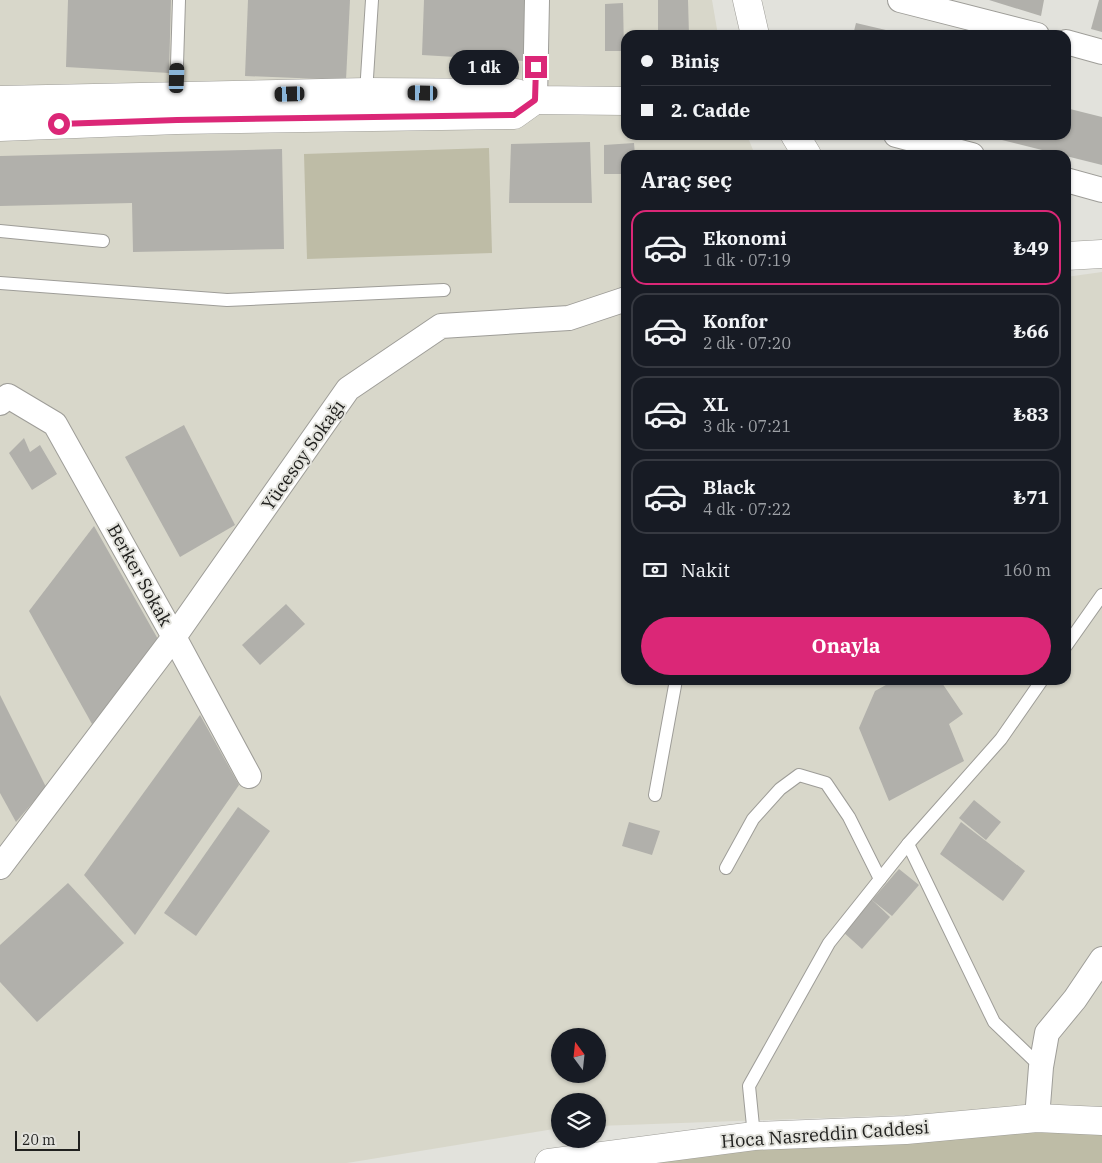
<!DOCTYPE html>
<html lang="tr">
<meta charset="utf-8">
<style>
body{margin:0;font-family:"IBM Plex Serif",serif;background:#242831;color:#f1f3f6;height:100vh;display:flex;flex-direction:column;font-size:19px;white-space:nowrap}
*{box-sizing:border-box;margin:0}
p{font-size:16px;color:#9ea1a6}
.icon{flex:none;width:28px;height:28px;fill:none;stroke:currentColor;stroke-width:2;stroke-linecap:round;stroke-linejoin:round}
.map{position:relative;flex:1;overflow:hidden}
.sheet{position:absolute;left:621px;top:150px;width:450px;height:535px;display:flex;flex-direction:column;background:#171b24;border-radius:15px;box-shadow:0 1px 4px #0004}
.sheet>*{flex:none}
.hud{position:absolute;left:621px;top:30px;width:450px;height:110px;border-radius:15px;box-shadow:0 1px 4px #0004;display:grid;align-content:center;height:110px;padding:0 20px;background:#171b24}
.needle{width:32px;rotate:345deg}
.controls{position:absolute;left:551px;top:1028px;display:grid;gap:10px}
.controls a{display:grid;place-items:center;width:55px;height:55px;border-radius:50%;background:#171b24;box-shadow:0 1px 4px #0004;font-size:25px}
.scale{position:absolute;left:15px;bottom:12px;width:65px;box-sizing:border-box;padding-left:5px;border:2px solid #20201e;border-top:0;font-size:14px;line-height:18px;white-space:nowrap;color:#20201e;-webkit-text-stroke:4px #e2e2dc;paint-order:stroke}
.end{position:absolute;width:22px;height:22px;margin:-11px;border:6px solid #db2777;background:#fff;box-shadow:0 0 0 2px #fff}
.from{border-radius:50%}
.bubble{position:absolute;height:35px;border-radius:18px;background:#171b24;box-shadow:0 1px 4px #0004;font-size:16px;font-weight:700;line-height:35px;text-align:center}
.car{position:absolute;width:15px;height:30px;margin:-15px -8px;border-radius:6px;box-shadow:0 0 4px 1px #0007;background:linear-gradient(#222 24%,#8ab4d8 0 40%,#222 0 76%,#8ab4d8 0 86%,#222 0)}
.hud b{display:flex;align-items:center;gap:18px;height:48px;font-size:19px}
.hud b+b{border-top:1px solid #363941}
.hud i{width:12px;height:12px;background:#f1f3f6}
ul{padding:0;list-style:none}
li{display:flex;align-items:center;gap:15px;height:75px;margin:0 10px 8px;padding:0 10px;border:2px solid #363941;border-radius:15px}
li div{flex:1}
li b{display:block;font-size:19px}
li em{font-style:normal;font-weight:700}
li.on{border-color:#db2777}
li>.icon{width:45px;height:45px;stroke-width:1.5}
h2{padding:0 20px;font-size:22px;line-height:60px}
.pay{display:flex;align-items:center;gap:12px;height:55px;padding:0 20px;font-size:19px}
.pay p{margin-inline-start:auto}
.primary-button{display:flex;gap:10px;margin-top:auto;padding:10px 20px}
.primary-button a{flex:1;height:58px;border-radius:30px;background:#db2777;color:#fff;font-size:20px;font-weight:700;line-height:58px;text-align:center}
.map>svg:first-child{display:block}
.built{fill:#d8d7ca;fill-rule:evenodd}
.green{fill:#bebca6}
.building{fill:#b1b0ab}
.lines{fill:none;stroke-linecap:round;stroke-linejoin:round}
.lane-casing{stroke:#9e9d98;stroke-width:14}
.street-casing{stroke:#9e9d98;stroke-width:26}
.secondary-casing{stroke:#9e9d98;stroke-width:29}
.lane{stroke:#fff;stroke-width:12}
.street{stroke:#fff;stroke-width:24}
.secondary{stroke:#fff;stroke-width:28}
.route{stroke:#db2777;stroke-width:6}
.labels{text-anchor:middle;dominant-baseline:central;stroke-width:4;stroke-linejoin:round;paint-order:stroke}
.street-label{font-size:18px;fill:#20201e;stroke:#e2e2dc}
</style>
<div class="map">
<svg width="1102" height="1163" viewBox="0 0 1102 1163">
<rect width="100%" height="100%" fill="#e2e2dc"/>
<path class="built" d="M0,0H712L718,35H626V135H747L755,155H626V680H1066V277L1102,272V1108L598,1126V1101H560V1128L347,1163H0ZM560,1036H598V1074H560Z"/>
<g class="green">
<polygon points="489,148 492,253 307,259 304,154"/>
<polygon points="1042,1126 1102,1131 1102,1163 619,1163 653,1158"/>
</g>
<g class="building">
<polygon points="68,0 171,0 169,73 66,67"/>
<polygon points="248,0 350,0 346,80 245,76"/>
<polygon points="424,0 526,0 524,61 422,55"/>
<polygon points="658,0 688,0 689,35 658,35"/>
<polygon points="989,0 1044,0 1041,16"/>
<polygon points="1099,0 1102,0 1102,32 1091,29"/>
<polygon points="623,3 624,51 605,51 605,4"/>
<polygon points="856,23 903,34 903,35 853,35"/>
<polygon points="1066,108 1102,117 1102,165 998,139 999,135 1066,135"/>
<polygon points="590,142 592,203 509,203 511,144"/>
<polygon points="634,143 635,155 626,155 626,174 604,174 604,145"/>
<polygon points="282,149 284,249 133,252 132,203 0,206 0,156"/>
<polygon points="184,425 235,525 180,557 125,457"/>
<polygon points="24,438 30,452 40,445 57,474 32,490 9,453"/>
<polygon points="94,526 159,641 92,724 29,611"/>
<polygon points="286,604 305,624 260,665 242,645"/>
<polygon points="895,680 940,680 963,714 949,724 964,761 889,801 859,728 875,691"/>
<polygon points="0,695 46,787 16,822 0,793"/>
<polygon points="200,715 239,785 135,935 84,875"/>
<polygon points="974,800 1001,822 986,840 959,818"/>
<polygon points="238,807 270,831 196,936 164,913"/>
<polygon points="629,822 660,831 652,855 622,846"/>
<polygon points="961,822 1025,871 1003,901 940,854"/>
<polygon points="899,869 919,885 892,916 872,900"/>
<polygon points="68,883 124,943 37,1022 0,982 0,945"/>
<polygon points="871,899 890,917 862,949 842,931"/>
</g>
<g class="lines">
<g class="lane-casing">
<g id="lane">
<polyline points="366,93 372,0"/>
<polyline points="176,97 179,0"/>
<polyline points="0,231 103,241"/>
<polyline points="0,283 227,300 444,290"/>
<polyline points="1066,646 1102,595"/>
<polyline points="655,795 676,680"/>
<polyline points="908,844 994,1022 1041,1067"/>
<polyline points="726,868 753,819 780,789 799,775 826,783 849,817 880,879"/>
<polyline points="754,1136 749,1086 829,943 908,844 1001,739 1042,680"/>
</g>
</g>
<g class="street-casing">
<g id="street">
<polyline points="900,0 1037,35"/>
<polyline points="1066,42 1102,52"/>
<polyline points="535,100 537,0"/>
<polyline points="896,135 972,155"/>
<polyline points="1066,180 1102,190"/>
<polyline points="0,403 8,396 55,424 174,637 0,867"/>
<polyline points="249,776 174,637 348,389 441,326 569,318 626,299"/>
<polyline points="1037,1118 1041,1067 1047,1033 1075,999 1102,959"/>
</g>
</g>
<g class="secondary-casing">
<g id="secondary">
<polyline points="747,0 755,35"/>
<polyline points="0,100 367,92 516,93 535,100 626,101"/>
<polyline points="0,127 177,120 514,115 535,100"/>
<polyline points="795,135 807,155"/>
<polyline points="1066,256 1102,254"/>
<polyline points="549,1163 754,1136 906,1130 1037,1118 1102,1121"/>
</g>
</g>
<use href="#lane" class="lane"/>
<use href="#street" class="street"/>
<use href="#secondary" class="secondary"/>
</g>
<g class="lines">
<polyline class="route" points="59,124 177,120 514,115 535,100 536,67"/>
</g>
<g class="labels">
<g class="street-label">
<text transform="translate(303 455) rotate(-55)">Yücesoy Sokağı</text>
<text transform="translate(140 575) rotate(61)">Berker Sokak</text>
<text transform="translate(825 1134) rotate(-4)">Hoca Nasreddin Caddesi</text>
</g>
</g>
</svg>
<div class="controls">
<a><svg class="needle" viewBox="-14 -14 28 28"><path d="M0-13l5 13h-10z" fill="#e53935"/><path d="M0 13l5-13h-10z" fill="#9ea1a6"/></svg></a>
<a><svg class="icon" aria-label="layers" viewBox="0 0 24 24"><path d="M12 4l9 5-9 5-9-5zM3 14l9 5 9-5"/></svg></a>
</div>
<div class="scale">20 m</div>
<i class="end from" style="left:59px;top:124px"></i>
<i class="end" style="left:536px;top:67px"></i>
<div class="bubble" style="left:449px;top:50px;width:70px">1 dk</div>
<i class="car" style="left:177px;top:78px;rotate:2deg"></i>
<i class="car" style="left:423px;top:93px;rotate:271deg"></i>
<i class="car" style="left:290px;top:94px;rotate:268deg"></i>
<div class="hud">
<b><i class="from"></i>Biniş</b>
<b><i></i>2. Cadde</b>
</div>
<section class="sheet">
<h2>Araç seç</h2>
<ul>
<li class="on"><svg class="icon" aria-label="car" viewBox="0 0 24 24"><path d="M5 17H2v-5l4-1 3-4h7l3 4 3 1v5h-3M9 17h6M6 11h13"/><circle cx="7" cy="17" r="2"/><circle cx="17" cy="17" r="2"/></svg><div><b>Ekonomi</b><p>1 dk · 07:19</p></div><em>₺49</em></li>
<li><svg class="icon" aria-label="car" viewBox="0 0 24 24"><path d="M5 17H2v-5l4-1 3-4h7l3 4 3 1v5h-3M9 17h6M6 11h13"/><circle cx="7" cy="17" r="2"/><circle cx="17" cy="17" r="2"/></svg><div><b>Konfor</b><p>2 dk · 07:20</p></div><em>₺66</em></li>
<li><svg class="icon" aria-label="car" viewBox="0 0 24 24"><path d="M5 17H2v-5l4-1 3-4h7l3 4 3 1v5h-3M9 17h6M6 11h13"/><circle cx="7" cy="17" r="2"/><circle cx="17" cy="17" r="2"/></svg><div><b>XL</b><p>3 dk · 07:21</p></div><em>₺83</em></li>
<li><svg class="icon" aria-label="car" viewBox="0 0 24 24"><path d="M5 17H2v-5l4-1 3-4h7l3 4 3 1v5h-3M9 17h6M6 11h13"/><circle cx="7" cy="17" r="2"/><circle cx="17" cy="17" r="2"/></svg><div><b>Black</b><p>4 dk · 07:22</p></div><em>₺71</em></li>
</ul>
<div class="pay"><svg class="icon" aria-label="cash" viewBox="0 0 24 24"><path d="M3 7h18v10H3z"/><circle cx="12" cy="12" r="2"/></svg>Nakit<p>160 m</p></div>
<div class="primary-button"><a>Onayla</a></div>
</section>
</div>
